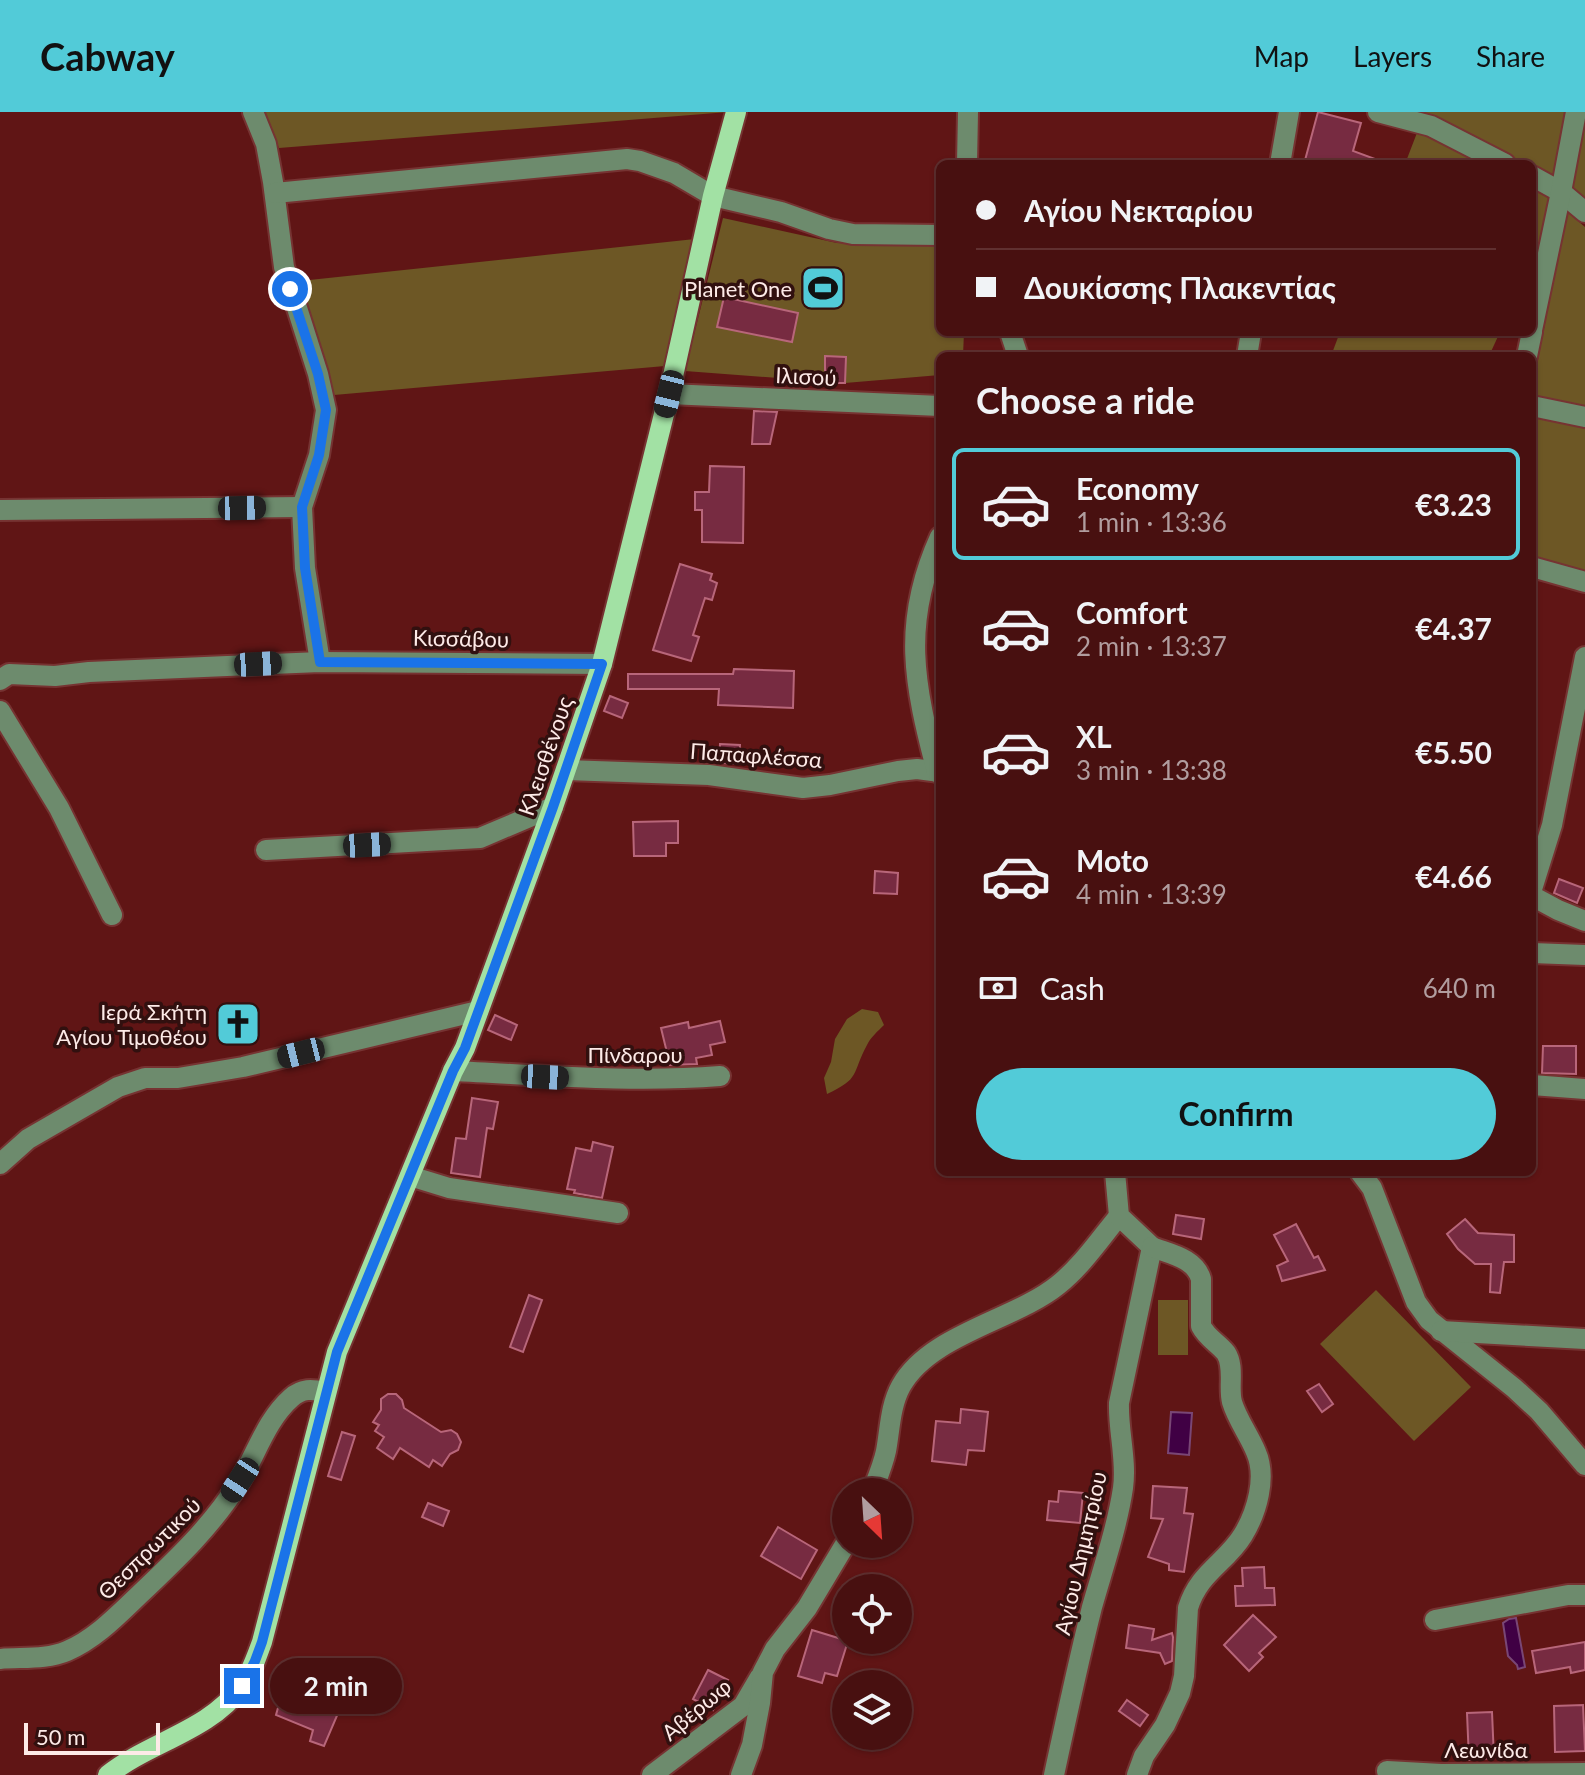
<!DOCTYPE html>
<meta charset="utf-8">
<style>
body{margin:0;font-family:Lato,sans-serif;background:#521e1e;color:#f1f3f6;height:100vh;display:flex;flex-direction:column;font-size:30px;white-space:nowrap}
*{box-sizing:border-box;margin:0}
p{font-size:26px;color:#b19d9f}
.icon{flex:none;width:44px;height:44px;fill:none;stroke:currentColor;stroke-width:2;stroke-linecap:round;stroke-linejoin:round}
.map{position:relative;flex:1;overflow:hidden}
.panel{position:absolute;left:936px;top:240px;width:600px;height:824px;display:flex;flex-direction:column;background:#481010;border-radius:12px;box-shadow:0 2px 6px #0004,0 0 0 2px #603030}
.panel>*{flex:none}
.banner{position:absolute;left:936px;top:48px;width:600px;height:176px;border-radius:12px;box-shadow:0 2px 6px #0004,0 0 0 2px #603030;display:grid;align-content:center;height:176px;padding:0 40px;background:#481010}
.needle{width:52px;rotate:155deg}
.fabs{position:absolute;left:832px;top:1366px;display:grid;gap:16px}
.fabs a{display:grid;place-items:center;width:80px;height:80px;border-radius:50%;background:#481010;box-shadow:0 2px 6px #0004,0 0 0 2px #603030;font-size:40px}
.scale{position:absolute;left:24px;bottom:20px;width:136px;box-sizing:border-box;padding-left:8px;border:4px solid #fdeae7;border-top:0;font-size:22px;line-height:28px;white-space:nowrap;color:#fdeae7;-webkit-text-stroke:6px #31100f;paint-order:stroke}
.end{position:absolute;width:36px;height:36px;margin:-18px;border:10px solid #1a73e8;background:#fff;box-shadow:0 0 0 4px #fff}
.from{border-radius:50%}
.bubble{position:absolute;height:56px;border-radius:28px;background:#481010;box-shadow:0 2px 6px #0004,0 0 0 2px #603030;font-size:26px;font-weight:700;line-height:56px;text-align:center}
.car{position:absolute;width:24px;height:48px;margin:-24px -12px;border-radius:10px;box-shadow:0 0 6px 2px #0007;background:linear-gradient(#222 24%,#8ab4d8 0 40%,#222 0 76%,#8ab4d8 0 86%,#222 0)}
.banner b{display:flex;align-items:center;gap:28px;height:76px;font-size:30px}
.banner b+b{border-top:2px solid #603030}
.banner i{width:20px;height:20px;background:#f1f3f6}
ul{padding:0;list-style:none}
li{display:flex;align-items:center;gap:24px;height:112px;margin:0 16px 12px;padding:0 24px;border:4px solid transparent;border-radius:12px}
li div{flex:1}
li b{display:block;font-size:30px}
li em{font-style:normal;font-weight:700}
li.active{border-color:#52cbd8}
li>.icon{width:72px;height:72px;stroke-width:1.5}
h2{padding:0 40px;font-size:36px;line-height:96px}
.pay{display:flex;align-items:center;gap:20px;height:88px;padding:0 40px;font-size:30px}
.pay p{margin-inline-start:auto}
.action{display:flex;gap:16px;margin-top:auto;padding:16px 40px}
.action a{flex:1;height:92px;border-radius:48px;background:#52cbd8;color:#111;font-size:32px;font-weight:700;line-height:92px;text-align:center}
header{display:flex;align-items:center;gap:48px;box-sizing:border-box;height:112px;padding:0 40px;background:#52cbd8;color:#111}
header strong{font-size:38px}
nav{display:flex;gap:44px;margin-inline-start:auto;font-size:28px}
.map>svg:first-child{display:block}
.green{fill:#6d5725}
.water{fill:#400044;stroke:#794675;stroke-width:2}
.building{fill:#772b41;stroke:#b8667a;stroke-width:2}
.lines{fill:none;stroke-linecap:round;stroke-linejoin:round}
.minor-casing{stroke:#763332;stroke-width:24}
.major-casing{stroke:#763332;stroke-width:24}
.minor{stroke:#6d8b6d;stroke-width:20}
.major{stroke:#a2e1a4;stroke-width:20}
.route{stroke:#1a73e8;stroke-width:10}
.labels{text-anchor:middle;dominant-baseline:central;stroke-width:7;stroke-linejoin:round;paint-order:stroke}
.poi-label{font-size:22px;fill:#fdeae7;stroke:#31100f;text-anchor:end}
.street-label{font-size:22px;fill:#fdeae7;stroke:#31100f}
</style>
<header>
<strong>Cabway</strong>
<nav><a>Map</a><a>Layers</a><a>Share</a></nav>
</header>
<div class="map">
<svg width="1585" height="1663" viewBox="0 0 1585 1663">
<rect width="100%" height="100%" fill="#601515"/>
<g class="green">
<polygon points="264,0 728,0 279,36"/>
<polygon points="1381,0 1570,0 1549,107 1532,146 1532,52 1405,52 1420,13"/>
<polygon points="1585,5 1585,94 1578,109 1585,115 1585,462 1532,446 1532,279"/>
<polygon points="723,106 837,131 940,133 940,220 964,220 963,244 940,244 940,263 845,271 685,259"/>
<polygon points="695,127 665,254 334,283 300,169"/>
<polygon points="1340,220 1500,220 1489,244 1331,244"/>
<path d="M862,897L878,900L884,913C878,919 870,926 867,933C851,963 861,966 827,982L824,966L831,950L835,927L847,907Z"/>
<polygon points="1376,1178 1471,1275 1414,1329 1320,1232"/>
<rect x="1158" y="1188" width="30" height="55"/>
</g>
<g class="water">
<polygon points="1171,1300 1192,1301 1189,1343 1168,1341"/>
<polygon points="1516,1506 1525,1555 1518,1557 1517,1553 1508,1544 1503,1511 1509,1507"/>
</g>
<g class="building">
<polygon points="1318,0 1361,11 1353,39 1383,50 1383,52 1304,52"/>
<polygon points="724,185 798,201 792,230 717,215"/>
<polygon points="825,244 846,245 845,271 825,271"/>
<polygon points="754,299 777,300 770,332 752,332"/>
<polygon points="710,354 744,355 743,431 702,430 702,398 695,398 695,380 709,380"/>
<polygon points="680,452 712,462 710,468 717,471 712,488 705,486 693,523 699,525 691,549 653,538"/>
<polygon points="734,557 794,559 793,596 718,593 719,577 628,577 628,562 733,562"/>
<polygon points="610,584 628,591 622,606 604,599"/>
<polygon points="720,632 740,633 739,652 719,651"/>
<polygon points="678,709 678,731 666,731 666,744 634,744 633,710"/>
<polygon points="875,759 898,761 897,782 874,781"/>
<polygon points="1559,767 1583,776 1577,791 1554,781"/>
<polygon points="495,903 517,913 511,928 488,918"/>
<polygon points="720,909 725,930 710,933 712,943 696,946 697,952 670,953 661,916 688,910 689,916"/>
<polygon points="1543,934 1576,934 1576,962 1542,961"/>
<polygon points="472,986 498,990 493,1017 487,1016 480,1065 451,1061 456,1026 466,1027"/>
<polygon points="593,1030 613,1035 602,1086 574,1081 575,1078 567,1077 576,1036 591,1039"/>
<polygon points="1176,1103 1204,1107 1201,1127 1173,1122"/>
<polygon points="1465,1107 1478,1121 1514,1123 1514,1150 1504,1150 1500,1181 1490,1180 1491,1152 1475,1152 1458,1137 1447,1122"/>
<polygon points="1296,1112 1314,1146 1318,1144 1325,1158 1282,1169 1277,1154 1288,1149 1274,1123"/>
<polygon points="529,1183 542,1188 523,1240 510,1235"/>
<polygon points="1319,1272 1333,1292 1322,1300 1307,1279"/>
<polygon points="388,1282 396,1282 402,1288 404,1296 441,1320 451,1318 457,1322 461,1330 458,1338 450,1342 442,1354 433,1348 429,1355 400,1336 393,1347 377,1336 384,1325 375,1319 379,1313 373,1310 381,1298 381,1287"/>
<polygon points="961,1297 988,1300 984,1339 968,1338 966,1353 932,1349 936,1309 960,1311"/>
<polygon points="342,1320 355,1324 341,1368 328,1364"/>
<polygon points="1153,1374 1187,1376 1184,1401 1193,1402 1184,1460 1169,1458 1169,1452 1148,1445 1163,1407 1151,1406"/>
<polygon points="1059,1379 1083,1381 1080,1411 1047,1408 1049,1389 1058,1390"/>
<polygon points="428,1391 449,1399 443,1414 422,1405"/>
<polygon points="778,1415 817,1438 801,1467 761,1444"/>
<polygon points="1264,1455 1265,1476 1274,1476 1275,1493 1236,1494 1235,1474 1243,1474 1242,1456"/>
<polygon points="1253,1503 1276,1525 1259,1541 1263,1545 1249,1559 1224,1533"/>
<polygon points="1129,1513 1154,1517 1152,1528 1172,1521 1173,1525 1172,1549 1165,1552 1160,1541 1126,1536"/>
<polygon points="812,1518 848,1529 837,1564 825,1561 822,1571 798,1564"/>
<polygon points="1585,1530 1585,1558 1571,1561 1570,1555 1536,1561 1532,1539"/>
<polygon points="708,1558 728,1568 713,1598 693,1587"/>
<polygon points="281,1585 339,1599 324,1634 310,1629 313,1618 276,1603"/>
<polygon points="1127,1588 1148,1603 1140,1614 1119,1599"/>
<polygon points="1583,1593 1585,1639 1555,1640 1554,1594"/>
<polygon points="1492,1600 1494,1646 1469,1648 1467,1601"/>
</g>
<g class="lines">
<g class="minor-casing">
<g id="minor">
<polyline points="253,0 266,32 273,70 284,155 318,262 326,298 319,343 302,395 305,456 320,550"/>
<polyline points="1378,0 1431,14 1505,52"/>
<polyline points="967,52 968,0"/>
<polyline points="1280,52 1289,0"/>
<polyline points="1532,64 1561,80 1585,100"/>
<polyline points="275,81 627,47 640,49 674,61 713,84 781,100 829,117 853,122 940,123"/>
<polyline points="1532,218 1561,80 1576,0"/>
<polyline points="1010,220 1018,244"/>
<polyline points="1247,244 1251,220"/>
<polyline points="1527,244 1532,220"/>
<polyline points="669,282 940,294"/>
<polyline points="1532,294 1585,305"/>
<polyline points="0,398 302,395"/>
<polyline points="1532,455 1585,470"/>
<polyline points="0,568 9,562 55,564 89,560 320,550 602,552"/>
<polyline points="0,599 59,696 112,803"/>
<polyline points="566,658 709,663 803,676 830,673 898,659 917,657 940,660"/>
<path d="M937,660C914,572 901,511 940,425"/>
<polyline points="266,738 480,726 553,695"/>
<polyline points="1532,777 1552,713 1585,545"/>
<polyline points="1532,784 1558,798 1585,809"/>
<polyline points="1532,841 1585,843"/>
<path d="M453,959C543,963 631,971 720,964"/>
<polyline points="1532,973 1585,977"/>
<polyline points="0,1052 28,1027 118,975 145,966 178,966 243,955 478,899"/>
<polyline points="1360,1060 1372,1076 1416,1190 1429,1208 1514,1276 1539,1299 1585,1353"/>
<polyline points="410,1064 449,1076 618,1101"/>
<polyline points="1441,1219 1585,1227"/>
<path d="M872,1380C877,1367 883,1353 886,1339C890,1318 890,1294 901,1274C930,1222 1015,1208 1058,1173C1082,1154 1100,1127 1119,1104"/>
<polyline points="1435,1508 1568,1483 1585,1483"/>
<path d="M0,1547C22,1545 46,1548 67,1539C95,1527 117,1504 139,1483C176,1448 213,1413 240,1369C256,1342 267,1307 291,1286C302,1276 312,1277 325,1280"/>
<polyline points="1387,1659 1441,1662 1585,1661"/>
<polyline points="652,1663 743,1594 760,1565"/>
<polyline points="741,1663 752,1633 760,1591 763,1560 775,1537 807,1496 846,1431"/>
<path d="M1054,1663C1066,1607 1078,1551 1092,1495C1103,1456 1117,1416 1123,1376C1127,1348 1118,1319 1119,1291L1152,1135L1119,1104L1115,1060"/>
<path d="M1137,1663L1144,1644L1165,1613L1180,1581L1184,1564L1188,1496C1199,1460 1226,1451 1243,1423C1257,1400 1267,1365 1256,1340C1249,1323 1237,1307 1232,1290C1228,1275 1235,1255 1226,1241C1218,1231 1207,1226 1201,1214V1167C1195,1146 1170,1142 1152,1135"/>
</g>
</g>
<g class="major-casing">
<path id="major" d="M108,1663C149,1630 209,1619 241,1575C251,1562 256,1546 262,1530L337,1240L453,959L465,936L553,695L602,552L669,282L713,84L736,0"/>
</g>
<use href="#minor" class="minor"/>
<use href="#major" class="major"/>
</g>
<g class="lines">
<polyline class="route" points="242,1574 255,1549 262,1530 337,1240 453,959 465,936 553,695 602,552 320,550 305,456 302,395 319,343 326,298 318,262 290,177"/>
</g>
<defs>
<g id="stadium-square" transform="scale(2.3)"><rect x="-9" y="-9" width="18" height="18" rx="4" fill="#52cbd8" stroke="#31100f"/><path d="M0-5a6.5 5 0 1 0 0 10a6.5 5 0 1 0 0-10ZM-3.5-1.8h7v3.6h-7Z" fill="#111"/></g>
<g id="church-square" transform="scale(2.3)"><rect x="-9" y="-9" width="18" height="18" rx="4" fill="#52cbd8" stroke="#31100f"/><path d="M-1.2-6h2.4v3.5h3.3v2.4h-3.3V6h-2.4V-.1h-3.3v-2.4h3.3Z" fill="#111"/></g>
</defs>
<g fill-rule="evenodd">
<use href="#stadium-square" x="823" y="176"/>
<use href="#church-square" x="238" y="912"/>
</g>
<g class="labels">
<g class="poi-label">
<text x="792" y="176">Planet One</text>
<text x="207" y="899">Ιερά Σκήτη<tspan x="207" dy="25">Αγίου Τιμοθέου</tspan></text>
</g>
<g class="street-label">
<text transform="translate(806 264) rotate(3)">Ιλισού</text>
<text transform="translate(461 526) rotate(1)">Κισσάβου</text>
<text transform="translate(756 643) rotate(4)">Παπαφλέσσα</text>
<text transform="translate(545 644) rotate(-71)">Κλεισθένους</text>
<text x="635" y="942">Πίνδαρου</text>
<text transform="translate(149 1436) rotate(-45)">Θεσπρωτικού</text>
<text transform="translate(1080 1441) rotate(-77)">Αγίου Δημητρίου</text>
<text transform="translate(696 1597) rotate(-40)">Αβέρωφ</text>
<text x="1486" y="1637">Λεωνίδα</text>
</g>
</g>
</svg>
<div class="fabs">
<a><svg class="needle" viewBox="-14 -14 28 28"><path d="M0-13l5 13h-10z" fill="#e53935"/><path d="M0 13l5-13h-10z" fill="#b19d9f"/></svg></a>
<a><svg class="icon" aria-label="locate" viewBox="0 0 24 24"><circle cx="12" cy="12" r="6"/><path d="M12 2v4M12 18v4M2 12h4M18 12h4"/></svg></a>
<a><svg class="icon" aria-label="layers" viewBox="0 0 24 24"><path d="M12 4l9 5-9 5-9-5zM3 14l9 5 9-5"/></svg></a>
</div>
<div class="scale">50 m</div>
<i class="end from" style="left:290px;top:177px"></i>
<i class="end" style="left:242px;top:1574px"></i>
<div class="bubble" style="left:270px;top:1546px;width:132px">2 min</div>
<i class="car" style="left:669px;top:282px;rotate:194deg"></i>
<i class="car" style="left:242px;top:396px;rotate:89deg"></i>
<i class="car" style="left:258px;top:552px;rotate:87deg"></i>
<i class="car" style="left:367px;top:733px;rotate:87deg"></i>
<i class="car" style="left:301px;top:941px;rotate:256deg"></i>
<i class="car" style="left:545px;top:965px;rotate:93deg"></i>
<i class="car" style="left:240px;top:1368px;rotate:213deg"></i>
<div class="banner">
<b><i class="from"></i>Αγίου Νεκταρίου</b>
<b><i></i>Δουκίσσης Πλακεντίας</b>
</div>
<section class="panel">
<h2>Choose a ride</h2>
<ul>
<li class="active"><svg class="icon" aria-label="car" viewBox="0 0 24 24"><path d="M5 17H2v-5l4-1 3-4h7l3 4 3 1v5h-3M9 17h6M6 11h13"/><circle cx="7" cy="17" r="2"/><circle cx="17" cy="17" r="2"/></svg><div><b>Economy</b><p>1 min · 13:36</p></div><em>€3.23</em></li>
<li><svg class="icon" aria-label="car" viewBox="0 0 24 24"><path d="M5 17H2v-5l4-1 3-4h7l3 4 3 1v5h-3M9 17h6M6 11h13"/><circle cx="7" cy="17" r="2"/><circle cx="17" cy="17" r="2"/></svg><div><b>Comfort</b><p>2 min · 13:37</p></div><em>€4.37</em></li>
<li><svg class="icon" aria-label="car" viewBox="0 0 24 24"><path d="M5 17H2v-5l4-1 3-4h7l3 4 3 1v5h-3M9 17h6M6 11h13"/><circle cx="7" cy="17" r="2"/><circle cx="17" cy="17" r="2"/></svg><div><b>XL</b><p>3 min · 13:38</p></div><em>€5.50</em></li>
<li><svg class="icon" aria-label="car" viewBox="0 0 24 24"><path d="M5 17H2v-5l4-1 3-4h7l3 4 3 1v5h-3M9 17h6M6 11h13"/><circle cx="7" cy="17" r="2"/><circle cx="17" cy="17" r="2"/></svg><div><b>Moto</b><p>4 min · 13:39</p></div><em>€4.66</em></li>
</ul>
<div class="pay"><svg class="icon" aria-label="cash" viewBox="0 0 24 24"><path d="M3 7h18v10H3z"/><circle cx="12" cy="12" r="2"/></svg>Cash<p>640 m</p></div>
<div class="action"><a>Confirm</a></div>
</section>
</div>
